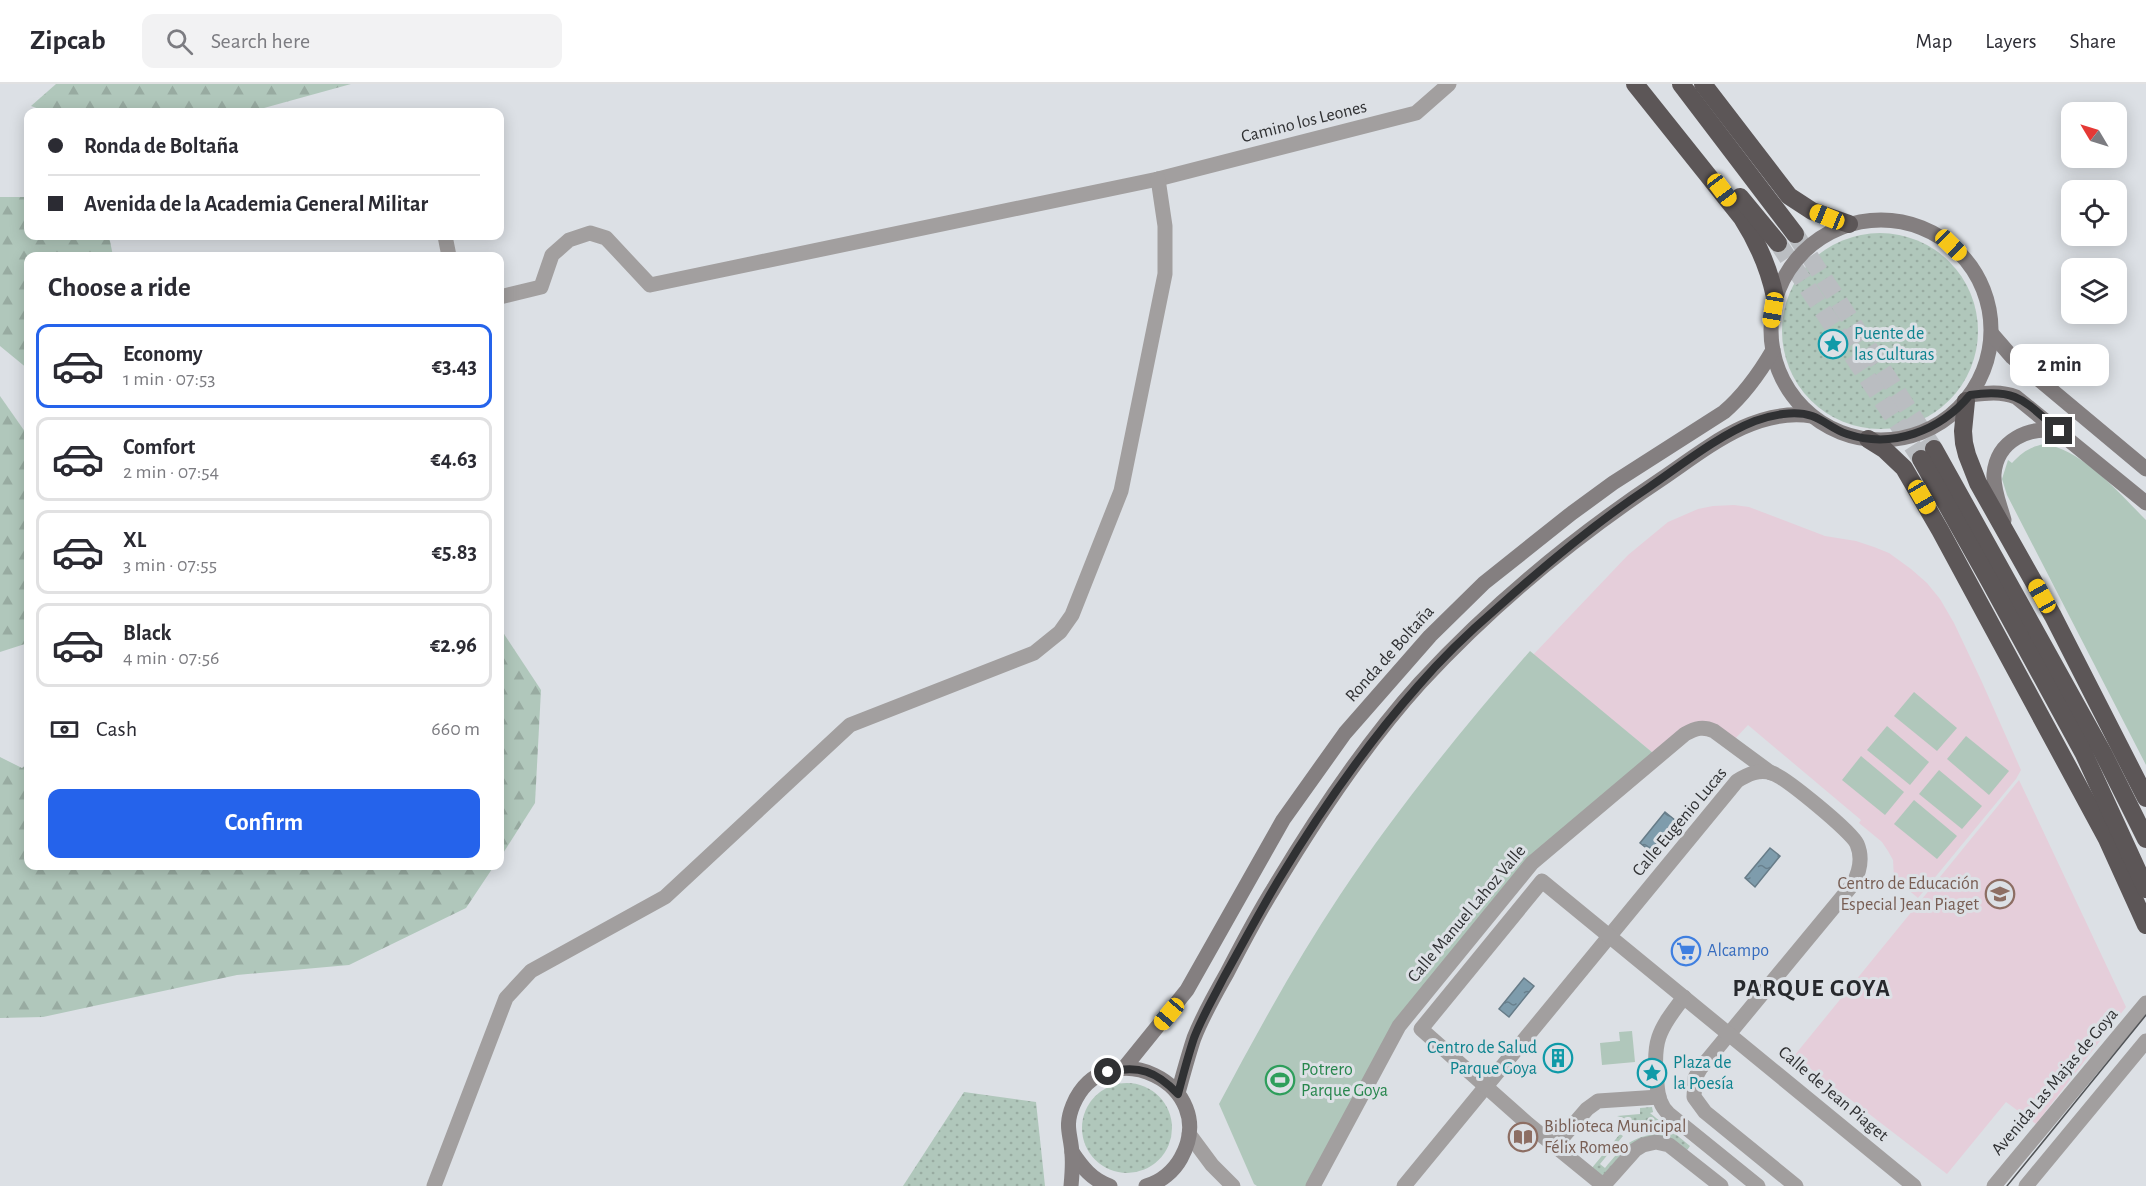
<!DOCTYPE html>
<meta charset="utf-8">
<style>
body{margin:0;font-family:"Alegreya Sans",sans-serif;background:#f2f2f3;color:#2b2b33;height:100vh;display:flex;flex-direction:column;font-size:22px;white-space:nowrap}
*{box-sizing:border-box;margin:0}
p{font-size:20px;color:#7c7c81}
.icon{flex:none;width:33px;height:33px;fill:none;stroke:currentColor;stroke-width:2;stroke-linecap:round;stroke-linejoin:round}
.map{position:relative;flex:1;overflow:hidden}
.sheet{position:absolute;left:24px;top:168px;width:480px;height:618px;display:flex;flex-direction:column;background:#fff;border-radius:12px;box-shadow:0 3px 15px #0003}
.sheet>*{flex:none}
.top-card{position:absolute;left:24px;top:24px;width:480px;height:132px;border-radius:12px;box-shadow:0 3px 15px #0003;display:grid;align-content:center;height:132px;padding:0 24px;background:#fff}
.needle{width:39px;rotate:308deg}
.fabs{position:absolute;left:2061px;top:18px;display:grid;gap:12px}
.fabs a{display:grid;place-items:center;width:66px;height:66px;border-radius:12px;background:#fff;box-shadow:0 3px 15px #0003;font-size:30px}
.end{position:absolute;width:27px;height:27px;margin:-14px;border:8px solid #303133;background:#fff;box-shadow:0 0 0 3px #fff}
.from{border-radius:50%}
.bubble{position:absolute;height:42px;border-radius:12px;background:#fff;box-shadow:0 3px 15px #0003;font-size:20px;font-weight:600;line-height:42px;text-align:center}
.car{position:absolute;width:18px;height:36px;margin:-18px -9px;border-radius:8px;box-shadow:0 0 4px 2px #0007;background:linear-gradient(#f5c518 24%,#345 0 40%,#f5c518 0 76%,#345 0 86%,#f5c518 0)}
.top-card b{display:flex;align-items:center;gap:21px;height:57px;font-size:22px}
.top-card b+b{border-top:2px solid #e1e1e2}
.top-card i{width:15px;height:15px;background:#2b2b33}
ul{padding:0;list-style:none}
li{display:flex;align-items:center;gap:18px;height:84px;margin:0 12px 9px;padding:0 12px;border:3px solid #e1e1e2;border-radius:12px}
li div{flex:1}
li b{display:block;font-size:22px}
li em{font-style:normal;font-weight:600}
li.selected{border-color:#2563eb}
li>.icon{width:54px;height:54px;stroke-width:1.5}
h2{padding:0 24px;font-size:27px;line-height:72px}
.pay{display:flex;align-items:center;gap:15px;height:66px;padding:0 24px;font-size:22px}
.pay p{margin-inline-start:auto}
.button{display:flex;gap:12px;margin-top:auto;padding:12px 24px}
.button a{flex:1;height:69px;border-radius:12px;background:#2563eb;color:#fff;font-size:24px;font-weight:600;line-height:69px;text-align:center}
header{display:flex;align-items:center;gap:36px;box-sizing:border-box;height:84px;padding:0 30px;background:#fff;border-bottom:2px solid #e1e1e2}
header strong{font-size:28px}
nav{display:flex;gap:33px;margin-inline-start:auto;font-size:21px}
.search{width:420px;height:54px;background:#f2f2f3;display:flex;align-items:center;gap:15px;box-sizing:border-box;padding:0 21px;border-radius:12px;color:#7c7c81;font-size:22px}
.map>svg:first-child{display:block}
.education{fill:#e5ceda}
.grass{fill:url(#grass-dots)}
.forest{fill:url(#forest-firs)}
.park{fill:#b0c7bb}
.water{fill:url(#water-ripples);stroke:#677c88;stroke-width:1.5}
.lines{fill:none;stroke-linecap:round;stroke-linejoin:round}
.highway-tunnel{stroke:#babdc1;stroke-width:18;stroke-dasharray:18 9;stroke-linecap:butt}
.street{stroke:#a29f9f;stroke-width:15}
.secondary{stroke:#847f80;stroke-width:15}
.highway{stroke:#5c5657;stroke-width:18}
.tram{stroke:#525457;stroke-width:1.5}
.route{stroke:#303133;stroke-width:8}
.labels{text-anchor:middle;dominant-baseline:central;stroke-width:6;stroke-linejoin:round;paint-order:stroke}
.street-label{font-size:18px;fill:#303133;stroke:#dce0e5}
.culture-label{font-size:18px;fill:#0d838f;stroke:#dce0e5;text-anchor:start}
.education-label{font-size:18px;fill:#785e54;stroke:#dce0e5;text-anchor:end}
.shop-label{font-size:18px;fill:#366cbe;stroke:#dce0e5;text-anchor:start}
.leisure-label{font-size:18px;fill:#27864d;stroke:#dce0e5;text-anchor:start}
.district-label{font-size:24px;font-weight:bold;letter-spacing:1.5px;fill:#27292d;stroke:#dce0e5}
</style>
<header>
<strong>Zipcab</strong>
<div class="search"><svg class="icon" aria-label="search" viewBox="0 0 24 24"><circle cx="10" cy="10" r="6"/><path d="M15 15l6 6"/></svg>Search here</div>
<nav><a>Map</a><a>Layers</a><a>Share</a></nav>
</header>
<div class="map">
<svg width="2146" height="1102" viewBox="0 0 2146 1102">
<defs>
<pattern id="grass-dots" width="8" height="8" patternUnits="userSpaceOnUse" patternTransform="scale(1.5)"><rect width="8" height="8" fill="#b0c7bb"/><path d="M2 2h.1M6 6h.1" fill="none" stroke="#98aba1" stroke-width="1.8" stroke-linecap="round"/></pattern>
<pattern id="forest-firs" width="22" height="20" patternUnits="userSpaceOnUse" patternTransform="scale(1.5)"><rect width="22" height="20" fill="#b0c7bb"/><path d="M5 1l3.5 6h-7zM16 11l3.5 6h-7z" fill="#98aba1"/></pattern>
<pattern id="water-ripples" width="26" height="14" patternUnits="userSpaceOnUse" patternTransform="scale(1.5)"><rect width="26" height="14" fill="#7e9cac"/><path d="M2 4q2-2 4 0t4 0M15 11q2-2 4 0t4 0" fill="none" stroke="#68808d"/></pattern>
</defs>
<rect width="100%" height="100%" fill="#dce0e5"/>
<g class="education">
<polygon points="1734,421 1749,423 1825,452 1856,457 1874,463 1889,469 1911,485 1927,499 1940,515 1954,539 1981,596 2021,686 2016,695 1918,814 1894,794 1893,776 1888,767 1882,758 1859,739 1861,736 1748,641 1733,657 1708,639 1653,669 1533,571 1628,471 1668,438 1698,425 1713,422"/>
<polygon points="2019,696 2126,923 2036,1040 2006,1018 1947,1090 1794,972"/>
</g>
<g class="grass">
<circle cx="1880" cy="247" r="98"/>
<circle cx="1127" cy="1044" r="45"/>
<polygon points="964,1008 1036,1018 1045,1102 903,1102"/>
<path d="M1652,1023L1653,1028L1650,1029L1690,1062L1687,1066L1629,1062L1601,1094L1591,1085L1620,1050L1623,1052L1600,1080L1605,1084C1622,1064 1628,1054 1655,1050L1639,1039L1617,1032L1640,1030V1024Z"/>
</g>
<g class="forest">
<polygon points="56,0 351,0 249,28 47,28 31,22"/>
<polygon points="0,113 28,113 28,152 109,152 113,172 28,172 28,285 0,262"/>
<polygon points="0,312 28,352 28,559 0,568"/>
<polygon points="500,544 541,606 535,719 500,774"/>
<polygon points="0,673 22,684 28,679 28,782 494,782 466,824 349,881 237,891 43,933 0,934"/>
</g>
<g class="park">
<path d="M2044,360C2083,366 2119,409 2146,436V681L2007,411L2002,395L2008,376L2012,379C2022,368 2030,363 2044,360Z"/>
<path d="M1530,567L1653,669L1532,779L1399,942L1313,1102H1257L1254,1100L1219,1020C1257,949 1295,879 1340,811C1397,725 1462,645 1530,567Z"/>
<polygon points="1914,608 1957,644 1937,667 1894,632"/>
<polygon points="1887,642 1929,678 1910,701 1867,666"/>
<polygon points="1966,652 2009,687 1989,711 1947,675"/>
<polygon points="1861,672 1904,708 1885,731 1842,696"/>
<polygon points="1939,686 1982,722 1962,745 1919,710"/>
<polygon points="1914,716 1957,752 1937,775 1894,740"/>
<polygon points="1632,947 1635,978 1602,981 1600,959 1620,957 1619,948"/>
</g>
<g class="water">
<polygon points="1665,728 1675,736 1650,767 1640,759"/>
<polygon points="1770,764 1780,772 1755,803 1745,794"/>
<polygon points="1524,894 1534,902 1509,933 1499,925"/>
</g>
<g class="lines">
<g class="highway-tunnel">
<polyline points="1795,150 1934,365"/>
<polyline points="1778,159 1921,375"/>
</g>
<g class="street">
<polyline points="445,152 449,172"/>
<polyline points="500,213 541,203 552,171 569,156 590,149 606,154 650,201 1158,95 1416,29 1449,0"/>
<path d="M1684,913C1658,947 1652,957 1657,1000C1658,1012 1660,1022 1669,1030L1758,1102"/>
<polyline points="1189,1050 1212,1081 1233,1102"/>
<polyline points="1555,1062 1587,1025 1598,1017 1659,1013"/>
<polyline points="434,1102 506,914 531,887 665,813 850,641 1034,569 1060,548 1072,531 1121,407 1165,190 1165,142 1158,95"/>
<path d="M1313,1102L1399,942L1532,779L1685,650C1696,644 1703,642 1714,647L1771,689"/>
<path d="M1404,1102L1737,697C1748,690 1759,685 1772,689C1785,693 1852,748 1857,760C1863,774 1860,787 1853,800L1700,985L1695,994L1694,1013L1705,1028L1796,1102"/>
<polyline points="1603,1102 1635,1066 1643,1061 1656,1058 1669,1061 1721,1102"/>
<polyline points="1604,1102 1528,1040 1421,945 1542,797 1914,1102"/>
<polyline points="1994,1102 2146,919"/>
<polyline points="2026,1102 2146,957"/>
</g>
<g class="secondary">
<circle cx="1881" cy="246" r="110"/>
<polyline points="1992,250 2012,273 2146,385"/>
<path d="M1970,311C1986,309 2001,307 2016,313L2146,419"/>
<path d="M2004,436C2000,421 1993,406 1994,390C1997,356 2029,342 2059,347"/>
<path d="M1124,984L1187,906L1283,736L1345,649L1430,552L1484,499L1572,429L1613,399L1724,328C1745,310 1759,290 1773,266"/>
<path d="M1178,1009C1183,991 1188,972 1194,954C1203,931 1215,910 1227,889C1242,860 1257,831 1274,804C1317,732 1364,661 1420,599C1491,522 1573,454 1660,396C1706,365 1754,323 1812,332"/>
<path d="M1072,1068C1082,1083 1092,1096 1110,1102"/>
<path d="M1071,1102C1072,1091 1073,1081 1072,1070C1071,1050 1064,1043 1073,1021C1105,945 1222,1000 1181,1074C1174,1087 1161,1098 1146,1102"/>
</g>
<g class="highway">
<path d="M1635,0L1742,134C1758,159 1769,184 1775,213"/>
<polyline points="1681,0 1795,150"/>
<polyline points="1703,0 1789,112 1812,127 1849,140"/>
<polyline points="1740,113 1778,159"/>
<polyline points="1966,317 1963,347 1964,359 1967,371 1978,399 2053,532 2146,714"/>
<polyline points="1868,355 1884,365 1904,384 1940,446 2107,755 2146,841"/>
<polyline points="1934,365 2103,669 2146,755"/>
<polyline points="1921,375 1989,496 2084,670 2146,805"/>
</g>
<polyline class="tram" points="2007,1102 2146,931"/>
</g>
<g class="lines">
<path class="route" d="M1108,988C1139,981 1156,987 1178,1010C1183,991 1188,972 1194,954C1202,933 1214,913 1224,893C1242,861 1259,829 1278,797C1319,729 1365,662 1418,602C1442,574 1468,549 1496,525C1544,482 1594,440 1648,404C1680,382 1719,351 1755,337C1771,331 1795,326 1812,332C1824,336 1834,346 1847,350C1892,365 1940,347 1970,311C2019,304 2025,318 2059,347"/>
</g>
<defs>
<g id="sight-ring" transform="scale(1.5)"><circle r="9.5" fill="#dce0e5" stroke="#0f9aa8" stroke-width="1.5"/><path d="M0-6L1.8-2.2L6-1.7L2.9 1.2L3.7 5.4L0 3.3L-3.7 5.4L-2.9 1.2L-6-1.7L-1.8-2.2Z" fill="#0f9aa8"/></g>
<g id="school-ring" transform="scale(1.5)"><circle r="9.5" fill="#dce0e5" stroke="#8d6e63" stroke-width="1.5"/><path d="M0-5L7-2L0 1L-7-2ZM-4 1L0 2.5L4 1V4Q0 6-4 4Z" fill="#8d6e63"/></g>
<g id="supermarket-ring" transform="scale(1.5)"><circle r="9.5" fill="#dce0e5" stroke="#3f7fe0" stroke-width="1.5"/><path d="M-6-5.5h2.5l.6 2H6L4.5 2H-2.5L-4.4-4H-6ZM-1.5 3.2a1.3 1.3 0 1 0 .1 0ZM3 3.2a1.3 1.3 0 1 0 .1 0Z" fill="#3f7fe0"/></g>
<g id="building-ring" transform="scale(1.5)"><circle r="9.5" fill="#dce0e5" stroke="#0f9aa8" stroke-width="1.5"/><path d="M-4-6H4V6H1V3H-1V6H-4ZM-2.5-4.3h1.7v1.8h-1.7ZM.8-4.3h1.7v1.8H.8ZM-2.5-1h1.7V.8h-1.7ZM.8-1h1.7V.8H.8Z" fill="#0f9aa8"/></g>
<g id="stadium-ring" transform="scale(1.5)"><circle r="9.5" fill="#dce0e5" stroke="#2e9e5b" stroke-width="1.5"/><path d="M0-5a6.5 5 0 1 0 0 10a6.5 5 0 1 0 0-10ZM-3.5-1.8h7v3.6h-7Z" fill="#2e9e5b"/></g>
<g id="library-ring" transform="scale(1.5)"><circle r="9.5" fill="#dce0e5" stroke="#8d6e63" stroke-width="1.5"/><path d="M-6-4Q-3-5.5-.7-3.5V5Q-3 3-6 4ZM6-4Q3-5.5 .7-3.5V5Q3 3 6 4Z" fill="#8d6e63"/></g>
</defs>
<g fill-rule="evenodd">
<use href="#sight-ring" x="1833" y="260"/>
<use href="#school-ring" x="2000" y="810"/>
<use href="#supermarket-ring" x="1686" y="867"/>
<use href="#building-ring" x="1558" y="974"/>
<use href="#sight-ring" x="1652" y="989"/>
<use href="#stadium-ring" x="1280" y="996"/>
<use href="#library-ring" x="1523" y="1053"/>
</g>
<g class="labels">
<g class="street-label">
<text transform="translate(1304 38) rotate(-14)">Camino los Leones</text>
<text transform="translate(1390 570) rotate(-48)">Ronda de Boltaña</text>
<text transform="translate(1680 738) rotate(-50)">Calle Eugenio Lucas</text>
<text transform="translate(1467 830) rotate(-50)">Calle Manuel Lahoz Valle</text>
<text transform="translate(2055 998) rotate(-50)">Avenida Las Majas de Goya</text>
<text transform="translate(1833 1010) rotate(40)">Calle de Jean Piaget</text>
</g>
<g class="culture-label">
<text x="1854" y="250">Puente de<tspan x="1854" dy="21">las Culturas</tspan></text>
<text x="1537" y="964" text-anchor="end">Centro de Salud<tspan x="1537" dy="21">Parque Goya</tspan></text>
<text x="1673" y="979">Plaza de<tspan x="1673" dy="21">la Poesía</tspan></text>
</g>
<g class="education-label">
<text x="1979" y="800">Centro de Educación<tspan x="1979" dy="21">Especial Jean Piaget</tspan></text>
<text x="1544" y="1043" text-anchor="start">Biblioteca Municipal<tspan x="1544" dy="21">Félix Romeo</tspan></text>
</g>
<g class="shop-label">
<text x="1707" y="867">Alcampo</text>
</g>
<g class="leisure-label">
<text x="1301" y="986">Potrero<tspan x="1301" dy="21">Parque Goya</tspan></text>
</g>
<g class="district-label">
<text x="1812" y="905">PARQUE GOYA</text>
</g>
</g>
</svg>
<div class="fabs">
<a><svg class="needle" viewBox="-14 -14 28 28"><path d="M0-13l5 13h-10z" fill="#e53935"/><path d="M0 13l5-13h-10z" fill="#7c7c81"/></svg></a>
<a><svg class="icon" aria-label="locate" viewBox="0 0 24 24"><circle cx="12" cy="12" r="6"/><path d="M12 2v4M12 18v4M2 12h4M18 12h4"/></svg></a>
<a><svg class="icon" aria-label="layers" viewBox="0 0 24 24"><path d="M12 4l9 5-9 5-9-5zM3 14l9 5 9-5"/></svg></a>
</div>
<i class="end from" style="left:1108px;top:988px"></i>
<i class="end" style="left:2059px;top:347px"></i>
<div class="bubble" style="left:2010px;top:260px;width:99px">2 min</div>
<i class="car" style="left:1722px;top:106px;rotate:143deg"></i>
<i class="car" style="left:1827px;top:133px;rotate:292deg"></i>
<i class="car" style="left:1951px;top:161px;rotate:134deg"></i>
<i class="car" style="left:1773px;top:226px;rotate:189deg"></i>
<i class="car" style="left:1922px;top:413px;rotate:150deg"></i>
<i class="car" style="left:2042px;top:512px;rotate:331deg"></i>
<i class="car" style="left:1169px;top:930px;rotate:220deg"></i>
<div class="top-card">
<b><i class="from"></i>Ronda de Boltaña</b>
<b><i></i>Avenida de la Academia General Militar</b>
</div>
<section class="sheet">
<h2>Choose a ride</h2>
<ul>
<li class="selected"><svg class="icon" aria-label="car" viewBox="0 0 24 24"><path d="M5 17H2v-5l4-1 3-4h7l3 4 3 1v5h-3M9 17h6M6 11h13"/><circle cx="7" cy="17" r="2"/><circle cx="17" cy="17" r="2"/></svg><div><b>Economy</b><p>1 min · 07:53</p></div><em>€3.43</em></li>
<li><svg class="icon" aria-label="car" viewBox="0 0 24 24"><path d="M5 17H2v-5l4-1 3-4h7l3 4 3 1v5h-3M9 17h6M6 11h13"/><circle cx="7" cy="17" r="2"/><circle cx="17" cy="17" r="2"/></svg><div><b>Comfort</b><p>2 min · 07:54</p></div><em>€4.63</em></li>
<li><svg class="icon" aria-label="car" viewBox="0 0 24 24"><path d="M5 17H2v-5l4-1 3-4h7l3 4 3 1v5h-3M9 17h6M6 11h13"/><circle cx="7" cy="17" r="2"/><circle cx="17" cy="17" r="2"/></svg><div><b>XL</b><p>3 min · 07:55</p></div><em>€5.83</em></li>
<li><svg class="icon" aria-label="car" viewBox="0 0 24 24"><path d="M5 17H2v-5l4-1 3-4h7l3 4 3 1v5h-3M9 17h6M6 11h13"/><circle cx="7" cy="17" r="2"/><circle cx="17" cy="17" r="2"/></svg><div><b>Black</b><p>4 min · 07:56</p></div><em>€2.96</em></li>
</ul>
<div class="pay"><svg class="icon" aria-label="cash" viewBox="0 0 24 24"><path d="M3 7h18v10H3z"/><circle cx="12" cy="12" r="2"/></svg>Cash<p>660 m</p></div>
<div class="button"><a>Confirm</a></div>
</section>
</div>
